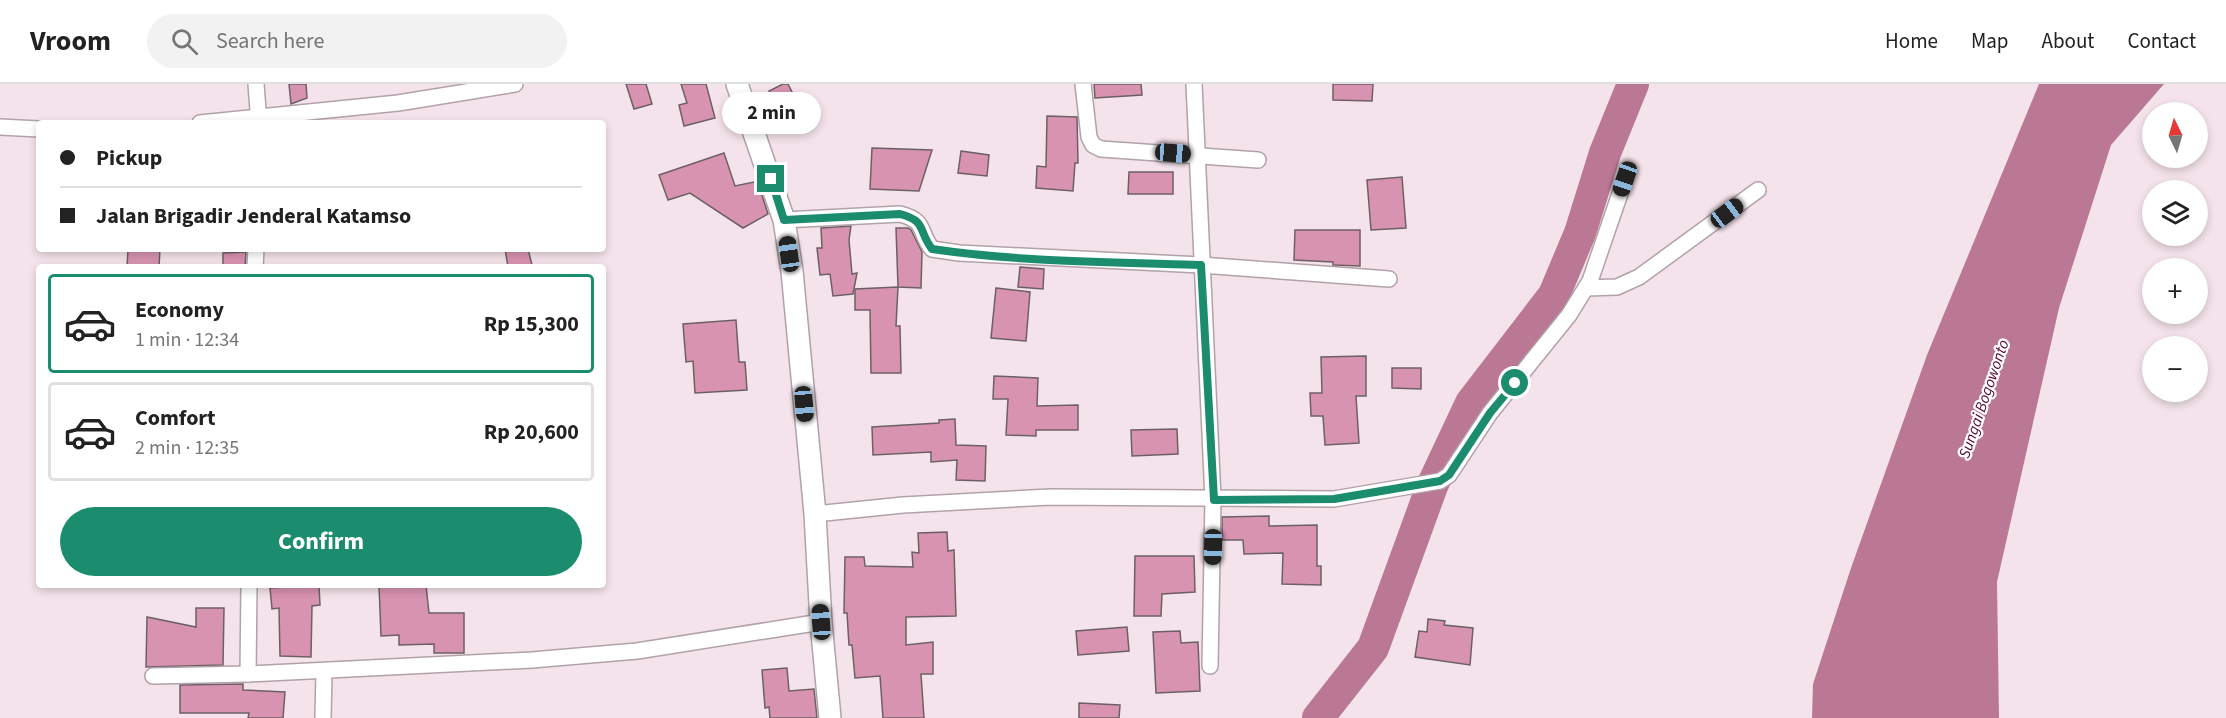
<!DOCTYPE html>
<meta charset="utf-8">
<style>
body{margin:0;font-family:"Source Sans 3",sans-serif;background:#f2f2f2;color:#222;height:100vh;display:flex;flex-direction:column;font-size:22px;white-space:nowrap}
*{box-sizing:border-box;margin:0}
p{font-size:20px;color:#767676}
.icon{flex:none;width:33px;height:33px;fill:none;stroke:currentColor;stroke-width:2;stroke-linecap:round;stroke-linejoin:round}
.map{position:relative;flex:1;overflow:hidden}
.side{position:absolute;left:36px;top:180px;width:570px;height:324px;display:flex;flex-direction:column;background:#fff;border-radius:6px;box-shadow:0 3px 9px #0003}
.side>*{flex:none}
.top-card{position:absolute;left:36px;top:36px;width:570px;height:132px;border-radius:6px;box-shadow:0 3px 9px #0003;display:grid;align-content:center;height:132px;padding:0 24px;background:#fff}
.needle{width:39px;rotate:355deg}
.buttons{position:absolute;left:2142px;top:18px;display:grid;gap:12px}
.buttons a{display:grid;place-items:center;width:66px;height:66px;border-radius:50%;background:#fff;box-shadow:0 3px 9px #0003;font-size:30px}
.end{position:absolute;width:27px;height:27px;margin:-14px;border:8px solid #1b8d6e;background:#fff;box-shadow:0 0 0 3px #fff}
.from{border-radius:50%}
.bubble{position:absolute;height:42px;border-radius:21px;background:#fff;box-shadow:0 3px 9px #0003;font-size:20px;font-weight:700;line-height:42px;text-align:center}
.car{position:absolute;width:18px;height:36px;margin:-18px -9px;border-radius:8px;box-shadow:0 0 4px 2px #0007;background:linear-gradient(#222 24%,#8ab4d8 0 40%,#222 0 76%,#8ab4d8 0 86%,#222 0)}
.top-card b{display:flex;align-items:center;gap:21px;height:57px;font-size:22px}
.top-card b+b{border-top:2px solid #e0e0e0}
.top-card i{width:15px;height:15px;background:#222}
ul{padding:10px 0 0;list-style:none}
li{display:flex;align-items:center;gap:18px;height:99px;margin:0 12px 9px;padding:0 12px;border:3px solid #e0e0e0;border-radius:6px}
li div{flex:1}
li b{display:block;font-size:22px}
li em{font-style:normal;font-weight:700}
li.active{border-color:#1b8d6e}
li>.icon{width:54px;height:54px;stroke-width:1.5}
.primary-button{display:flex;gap:12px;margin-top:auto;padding:12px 24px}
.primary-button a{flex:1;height:69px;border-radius:36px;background:#1b8d6e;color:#fff;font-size:24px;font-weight:700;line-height:69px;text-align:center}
header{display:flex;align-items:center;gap:36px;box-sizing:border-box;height:84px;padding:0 30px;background:#fff;border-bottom:2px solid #e0e0e0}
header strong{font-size:28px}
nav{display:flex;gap:33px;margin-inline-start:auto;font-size:21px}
.search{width:420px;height:54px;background:#f2f2f2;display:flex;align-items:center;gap:15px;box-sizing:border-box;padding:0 21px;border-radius:33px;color:#767676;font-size:22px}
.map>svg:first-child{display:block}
.water{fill:#ba7895}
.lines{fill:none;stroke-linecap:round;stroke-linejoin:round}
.river{stroke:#ba7895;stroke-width:32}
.building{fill:#d893b1;stroke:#6d6065;stroke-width:1.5}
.minor-casing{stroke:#b1a2a8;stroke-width:18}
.secondary-casing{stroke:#b1a2a8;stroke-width:24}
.minor{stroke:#fff;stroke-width:15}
.secondary{stroke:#fff;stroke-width:21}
.route{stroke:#1b8d6e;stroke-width:8}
.labels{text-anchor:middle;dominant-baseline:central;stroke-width:4.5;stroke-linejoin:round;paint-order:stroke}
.water-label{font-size:16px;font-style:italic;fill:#580436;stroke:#fff}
</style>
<header>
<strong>Vroom</strong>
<div class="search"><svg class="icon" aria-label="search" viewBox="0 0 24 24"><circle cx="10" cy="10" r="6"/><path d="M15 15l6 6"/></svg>Search here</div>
<nav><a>Home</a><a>Map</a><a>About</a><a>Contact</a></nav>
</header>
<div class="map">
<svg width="2226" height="634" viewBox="0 0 2226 634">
<rect width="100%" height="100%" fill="#f4e3ea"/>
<polygon class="water" points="2039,0 2164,0 2111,61 2059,224 1997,498 1999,634 1812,634 1813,600 1851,484 1927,271"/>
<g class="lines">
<polyline class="river" points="1318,634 1373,564 1432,402 1471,319 1554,211 1580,149 1605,69 1633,0"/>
</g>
<g class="building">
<polygon points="289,0 306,0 307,14 291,20"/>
<polygon points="626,0 646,0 652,20 634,25"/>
<polygon points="681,0 706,0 715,34 684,42 679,21 687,19"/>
<polygon points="783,0 788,0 803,30 784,39 769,7"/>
<polygon points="1094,0 1141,0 1142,11 1095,14"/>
<polygon points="1333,0 1373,0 1372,17 1333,16"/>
<polygon points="1047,32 1077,33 1078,79 1075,79 1073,107 1036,104 1037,82 1046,83"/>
<polygon points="872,64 932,66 919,107 870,105"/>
<polygon points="961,67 989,71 987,92 958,89"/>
<polygon points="724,69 735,102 754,98 760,105 768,130 743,144 690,109 668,116 659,91"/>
<polygon points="1129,88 1173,88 1173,110 1128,110"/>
<polygon points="1402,93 1406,144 1371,146 1367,96"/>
<polygon points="851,142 849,156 852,190 857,189 853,210 833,212 830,190 820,191 817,164 822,164 821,144"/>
<polygon points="896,144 908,144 911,146 922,168 921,204 898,203"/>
<polygon points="1295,146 1360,146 1360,182 1333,181 1333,178 1294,176"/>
<polygon points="128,165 160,165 159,183 127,183"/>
<polygon points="505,165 528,165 532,181 508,183"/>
<polygon points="246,168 245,183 223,183 223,169"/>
<polygon points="1020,183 1044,185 1043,205 1018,203"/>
<polygon points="898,203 896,242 900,242 901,289 871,289 870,226 855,226 855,205"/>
<polygon points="996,204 1030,208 1026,257 991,254"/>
<polygon points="736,236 739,278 745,278 747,306 695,309 693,277 686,278 683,240"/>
<polygon points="1366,272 1366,312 1356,312 1359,359 1325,361 1323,332 1311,332 1310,309 1322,309 1321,273"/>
<polygon points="1392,284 1421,284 1421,305 1392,304"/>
<polygon points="994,292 1038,294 1037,322 1078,321 1078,346 1036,346 1036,352 1006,351 1008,315 993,315"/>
<polygon points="955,335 956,361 986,362 985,397 956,396 957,376 931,378 931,368 873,371 872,343 939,339 939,336"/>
<polygon points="1177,345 1178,370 1132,372 1131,346"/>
<polygon points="1269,432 1269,442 1317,441 1317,482 1321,482 1321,501 1282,500 1283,469 1244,470 1243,456 1222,456 1222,433"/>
<polygon points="947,448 948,467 954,466 956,532 906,533 906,561 933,558 933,590 921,590 924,634 883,634 880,592 855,594 852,561 849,561 847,529 844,529 845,473 864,473 865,482 913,483 912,468 919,469 918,449"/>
<polygon points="1135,472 1194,472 1195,508 1162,510 1161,532 1134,532"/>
<polygon points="319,501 320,521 312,522 311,573 280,572 279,524 272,525 270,504"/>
<polygon points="379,501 426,501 429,529 464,529 464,569 434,569 434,560 399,561 399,551 381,552"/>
<polygon points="196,524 224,524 223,581 146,583 147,533 196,543"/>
<polygon points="1428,535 1445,537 1444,541 1473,544 1470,581 1415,573 1419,547 1427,548"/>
<polygon points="1127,543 1129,567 1078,571 1076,547"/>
<polygon points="1180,547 1181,559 1198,558 1200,607 1156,609 1153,548"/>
<polygon points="787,584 789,607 814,605 817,634 770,634 769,623 765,624 762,586"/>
<polygon points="243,600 243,606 285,608 283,634 248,634 249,629 180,629 180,601"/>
<polygon points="1079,619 1120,621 1119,634 1079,634"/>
</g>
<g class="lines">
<g class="minor-casing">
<g id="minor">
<polyline points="256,0 259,39"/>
<polyline points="1083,0 1089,53 1093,61 1101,65 1258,76"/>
<polyline points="1194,0 1213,415 1210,582"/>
<polyline points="200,39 398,19 515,0"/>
<polyline points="0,43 39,45"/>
<path d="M784,136L900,130C927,137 918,147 932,165L959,169L1201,181L1389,195"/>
<polyline points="255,183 256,165"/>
<polyline points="1586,204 1617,203 1639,193 1758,106"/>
<polyline points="815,430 903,421 1050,413 1334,415 1440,397 1449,391 1490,329 1569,231 1590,197 1625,95"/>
<polyline points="249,501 248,590 532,576 637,567 821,538"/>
<polyline points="153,592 248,590"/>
<polyline points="323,634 324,587"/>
</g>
</g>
<g class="secondary-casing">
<polyline id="secondary" points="737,0 784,136 792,187 815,430 821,538 830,634"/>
</g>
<use href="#minor" class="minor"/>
<use href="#secondary" class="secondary"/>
</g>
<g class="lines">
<path class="route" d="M771,95L784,136L900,130C927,137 918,147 932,165C1019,178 1113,178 1201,181L1214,416L1334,415L1440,397L1449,391L1490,329L1515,299"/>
</g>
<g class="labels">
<g class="water-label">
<text transform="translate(1984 315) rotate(-71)">Sungai Bogowonto</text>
</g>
</g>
</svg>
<div class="buttons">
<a><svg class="needle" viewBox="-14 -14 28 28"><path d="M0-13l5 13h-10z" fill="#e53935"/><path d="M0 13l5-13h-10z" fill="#767676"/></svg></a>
<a><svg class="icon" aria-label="layers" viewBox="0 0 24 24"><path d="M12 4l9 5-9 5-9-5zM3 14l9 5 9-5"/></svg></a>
<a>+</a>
<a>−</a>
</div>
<i class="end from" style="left:1515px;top:299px"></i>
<i class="end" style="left:771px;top:95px"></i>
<div class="bubble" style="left:722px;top:8px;width:99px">2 min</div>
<i class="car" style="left:1173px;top:69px;rotate:94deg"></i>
<i class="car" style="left:1625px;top:95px;rotate:199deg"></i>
<i class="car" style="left:1727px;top:129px;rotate:53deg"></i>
<i class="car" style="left:789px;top:170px;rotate:352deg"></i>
<i class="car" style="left:804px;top:320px;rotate:175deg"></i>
<i class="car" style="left:1213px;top:463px;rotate:181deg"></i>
<i class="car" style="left:821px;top:538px;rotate:356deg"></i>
<div class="top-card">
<b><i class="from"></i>Pickup</b>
<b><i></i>Jalan Brigadir Jenderal Katamso</b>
</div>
<section class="side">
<ul>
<li class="active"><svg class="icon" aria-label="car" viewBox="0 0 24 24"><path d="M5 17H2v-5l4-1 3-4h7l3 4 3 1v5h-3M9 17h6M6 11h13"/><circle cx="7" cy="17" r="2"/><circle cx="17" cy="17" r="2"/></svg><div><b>Economy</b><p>1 min · 12:34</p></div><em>Rp 15,300</em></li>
<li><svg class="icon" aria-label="car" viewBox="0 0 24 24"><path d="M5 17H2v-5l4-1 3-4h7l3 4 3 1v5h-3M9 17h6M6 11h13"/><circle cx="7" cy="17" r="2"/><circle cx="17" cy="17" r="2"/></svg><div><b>Comfort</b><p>2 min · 12:35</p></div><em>Rp 20,600</em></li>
</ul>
<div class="primary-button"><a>Confirm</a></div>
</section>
</div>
